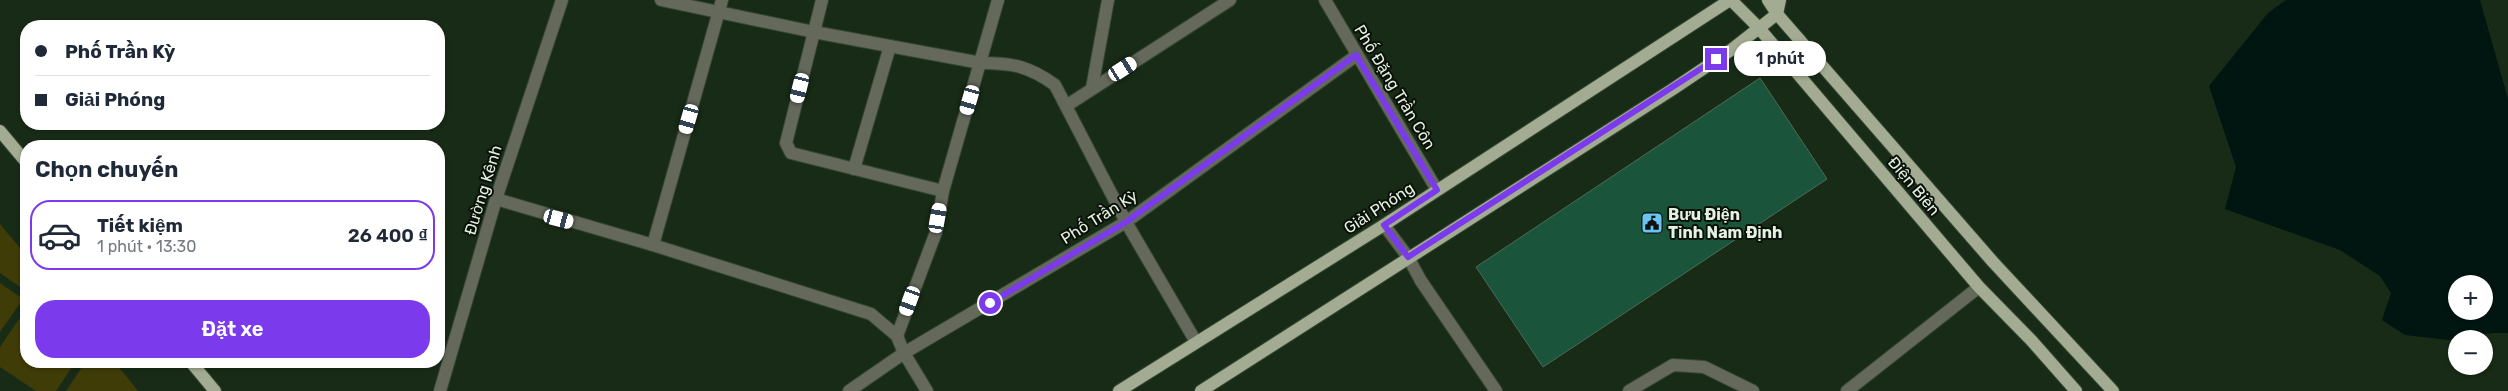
<!DOCTYPE html>
<html lang="vi">
<meta charset="utf-8">
<style>
body{margin:0;font-family:Rubik,sans-serif;background:#f2f2f3;color:#1f2937;height:100vh;display:flex;flex-direction:column;font-size:19px;white-space:nowrap}
*{box-sizing:border-box;margin:0}
p{font-size:16px;color:#747a83}
.icon{flex:none;width:28px;height:28px;fill:none;stroke:currentColor;stroke-width:2;stroke-linecap:round;stroke-linejoin:round}
.map{position:relative;flex:1;overflow:hidden}
.details{position:absolute;left:20px;top:140px;width:425px;height:228px;display:flex;flex-direction:column;background:#fff;border-radius:20px;box-shadow:0 1px 4px #0004}
.details>*{flex:none}
.banner{position:absolute;left:20px;top:20px;width:425px;height:110px;border-radius:20px;box-shadow:0 1px 4px #0004;display:grid;align-content:center;height:110px;padding:0 15px;background:#fff}
.controls{position:absolute;left:2448px;top:275px;display:grid;gap:10px}
.controls a{display:grid;place-items:center;width:45px;height:45px;border-radius:50%;background:#fff;box-shadow:0 1px 4px #0004;font-size:25px}
.end{position:absolute;width:22px;height:22px;margin:-11px;border:6px solid #7c3aed;background:#fff;box-shadow:0 0 0 2px #fff}
.from{border-radius:50%}
.bubble{position:absolute;height:35px;border-radius:18px;background:#fff;box-shadow:0 1px 4px #0004;font-size:16px;font-weight:600;line-height:35px;text-align:center}
.car{position:absolute;width:15px;height:30px;margin:-15px -8px;border-radius:6px;box-shadow:0 0 4px 1px #0007;background:linear-gradient(#fff 24%,#345 0 40%,#fff 0 76%,#345 0 86%,#fff 0)}
.banner b{display:flex;align-items:center;gap:18px;height:48px;font-size:19px}
.banner b+b{border-top:1px solid #e0e1e3}
.banner i{width:12px;height:12px;background:#1f2937}
ul{padding:0;list-style:none}
li{display:flex;align-items:center;gap:15px;height:70px;margin:0 10px 8px;padding:0 5px;border:2px solid transparent;border-radius:20px}
li div{flex:1}
li b{display:block;font-size:19px}
li em{font-style:normal;font-weight:600}
li.active{border-color:#7c3aed}
li>.icon{width:45px;height:45px;stroke-width:1.5}
h2{padding:0 15px;font-size:22px;line-height:60px}
.button{display:flex;gap:10px;margin-top:auto;padding:10px 15px}
.button a{flex:1;height:58px;border-radius:20px;background:#7c3aed;color:#fff;font-size:20px;font-weight:600;line-height:58px;text-align:center}
.map>svg:first-child{display:block}
.green{fill:#3f3c08}
.water{fill:#011511;fill-rule:evenodd}
.building{fill:#1a553b;stroke:#4c6b5a}
.lines{fill:none;stroke-linecap:round;stroke-linejoin:round}
.minor-casing{stroke:#354733;stroke-width:14}
.major-casing{stroke:#354733;stroke-width:14}
.minor{stroke:#64695c;stroke-width:12}
.major{stroke:#a3ac92;stroke-width:12}
.route{stroke:#7c3aed;stroke-width:6}
.labels{text-anchor:middle;dominant-baseline:central;stroke-width:4;stroke-linejoin:round;paint-order:stroke}
.street-label{font-size:16px;fill:#e5f1e3;stroke:#091108}
.poi-label{font-size:16px;font-weight:bold;fill:#e5f1e3;stroke:#091108;text-anchor:start}
</style>
<div class="map">
<svg width="2508" height="391" viewBox="0 0 2508 391">
<rect width="100%" height="100%" fill="#182b16"/>
<g class="green">
<polygon points="0,224 26,255 26,291 0,273"/>
<polygon points="0,283 23,299 0,332"/>
<polygon points="26,309 26,361 76,361 56,391 36,391 0,367 0,347"/>
<polygon points="86,361 114,361 138,391 66,391"/>
</g>
<path class="water" d="M2286,0H2480L2508,99V333H2493L2449,340L2405,335L2382,320L2391,293L2380,276L2340,250L2225,209L2236,167L2209,86L2268,13ZM2456,284H2484V311H2456Z"/>
<polygon class="building" points="1760,78 1827,179 1543,367 1476,267"/>
<g class="lines">
<g class="minor-casing">
<g id="minor">
<path d="M661,0L814,32L981,63C1012,63 1029,66 1055,85L1126,222L1196,342"/>
<polyline points="822,0 786,143 791,153 943,191"/>
<polyline points="1325,0 1437,190"/>
<polyline points="1092,88 1108,0"/>
<polyline points="1066,106 1230,0"/>
<polyline points="854,169 890,46"/>
<polyline points="496,199 653,245 871,314 897,336 904,353 927,391"/>
<polyline points="1384,225 1408,257 1421,281 1496,391"/>
<polyline points="653,245 722,0"/>
<polyline points="897,336 936,232 943,191 998,0"/>
<polyline points="440,391 496,199 562,0"/>
<polyline points="849,391 904,353 1126,222 1357,55"/>
<polyline points="1629,391 1673,365 1704,367 1753,391"/>
<polyline points="1847,391 1979,287"/>
</g>
</g>
<g class="major-casing">
<g id="major">
<polyline points="1731,0 1758,27 1979,287 2031,340 2076,391"/>
<polyline points="1768,0 1777,14 1993,262 2113,391"/>
<polyline points="0,131 26,162"/>
<polyline points="190,361 215,391"/>
<polyline points="1119,391 1384,225 1730,0"/>
<polyline points="1201,391 1673,89 1731,50 1777,14 1780,0"/>
</g>
</g>
<use href="#minor" class="minor"/>
<use href="#major" class="major"/>
</g>
<g class="lines">
<polyline class="route" points="990,303 1126,222 1356,55 1437,190 1384,225 1408,257 1716,59"/>
</g>
<defs>
<g id="civic-square" transform="scale(1.125)"><rect x="-9" y="-9" width="18" height="18" rx="4" fill="#6ac3f1" stroke="#091108"/><path d="M-.6-6.5H3V-4.5H.6V-3L4-1V1h2V6H-6V1h2V-1L-.6-3ZM-1.2 2.5V6h2.4V2.5Z" fill="#111"/></g>
</defs>
<g fill-rule="evenodd">
<use href="#civic-square" x="1652" y="223"/>
</g>
<g class="labels">
<g class="street-label">
<text transform="translate(1395 87) rotate(59)">Phố Đặng Trần Côn</text>
<text transform="translate(1914 186) rotate(50)">Điện Biên</text>
<text transform="translate(483 190) rotate(-73)">Đường Kênh</text>
<text transform="translate(1379 208) rotate(-33)">Giải Phóng</text>
<text transform="translate(1099 217) rotate(-32)">Phố Trần Kỳ</text>
</g>
<g class="poi-label">
<text x="1668" y="214">Bưu Điện<tspan x="1668" dy="18">Tỉnh Nam Định</tspan></text>
</g>
</g>
</svg>
<div class="controls">
<a>+</a>
<a>−</a>
</div>
<i class="end from" style="left:990px;top:303px"></i>
<i class="end" style="left:1716px;top:59px"></i>
<div class="bubble" style="left:1734px;top:41px;width:92px">1 phút</div>
<i class="car" style="left:1123px;top:69px;rotate:57deg"></i>
<i class="car" style="left:800px;top:88px;rotate:194deg"></i>
<i class="car" style="left:970px;top:100px;rotate:196deg"></i>
<i class="car" style="left:689px;top:119px;rotate:196deg"></i>
<i class="car" style="left:938px;top:218px;rotate:10deg"></i>
<i class="car" style="left:559px;top:219px;rotate:105deg"></i>
<i class="car" style="left:910px;top:301px;rotate:200deg"></i>
<div class="banner">
<b><i class="from"></i>Phố Trần Kỳ</b>
<b><i></i>Giải Phóng</b>
</div>
<section class="details">
<h2>Chọn chuyến</h2>
<ul>
<li class="active"><svg class="icon" aria-label="car" viewBox="0 0 24 24"><path d="M5 17H2v-5l4-1 3-4h7l3 4 3 1v5h-3M9 17h6M6 11h13"/><circle cx="7" cy="17" r="2"/><circle cx="17" cy="17" r="2"/></svg><div><b>Tiết kiệm</b><p>1 phút · 13:30</p></div><em>26 400 ₫</em></li>
</ul>
<div class="button"><a>Đặt xe</a></div>
</section>
</div>
